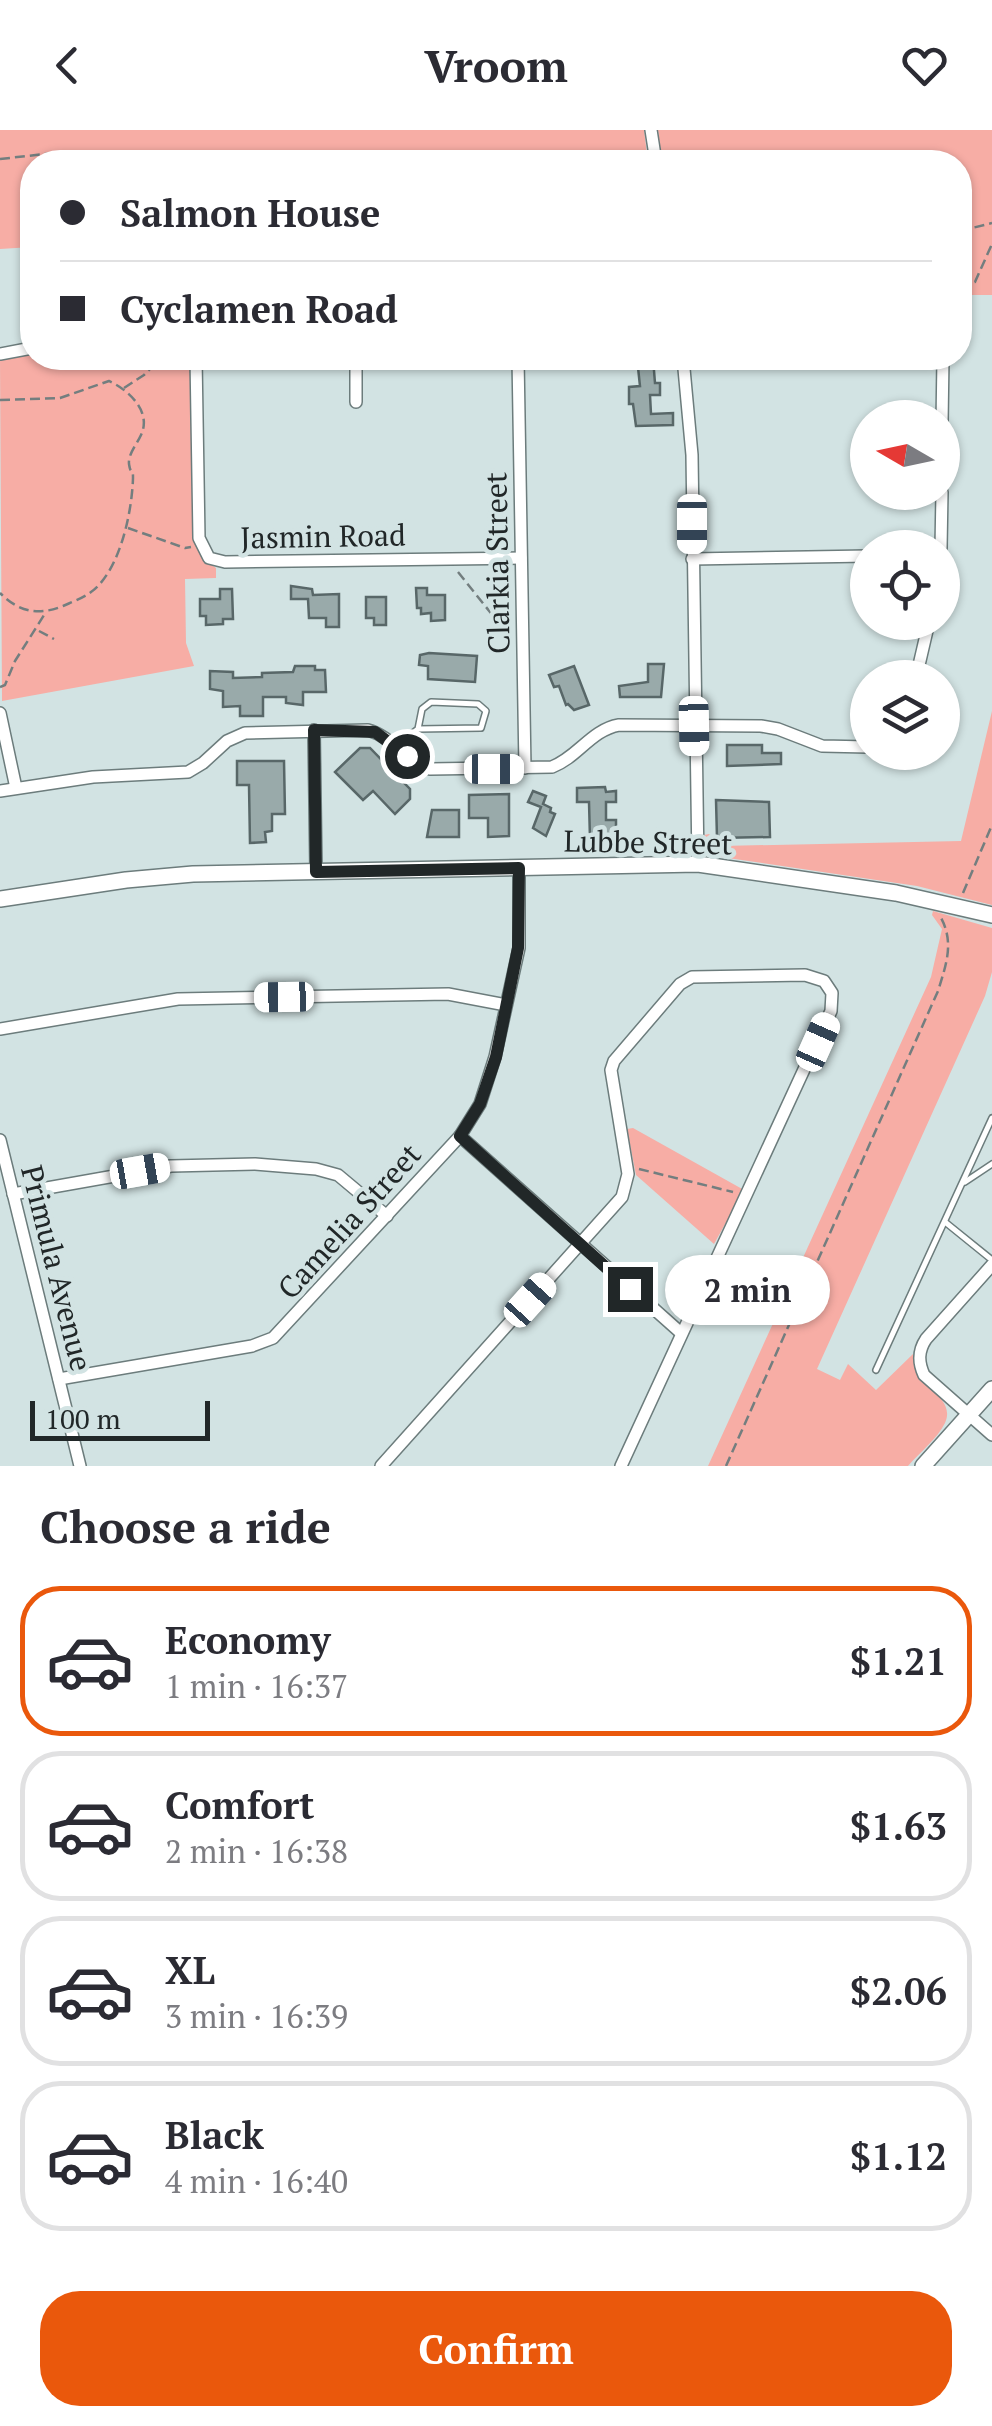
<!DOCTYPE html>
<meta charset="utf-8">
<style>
body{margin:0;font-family:"PT Serif",serif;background:#f7f7f7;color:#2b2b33;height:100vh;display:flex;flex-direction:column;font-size:38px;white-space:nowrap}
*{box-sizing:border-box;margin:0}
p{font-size:32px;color:#7c7c81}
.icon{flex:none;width:55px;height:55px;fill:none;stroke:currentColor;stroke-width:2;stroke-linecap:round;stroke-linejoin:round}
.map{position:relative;height:1336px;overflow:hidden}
.details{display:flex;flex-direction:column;background:#fff;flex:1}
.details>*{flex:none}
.hud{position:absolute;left:20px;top:20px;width:952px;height:220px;border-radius:40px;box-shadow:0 2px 8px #0004;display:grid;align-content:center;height:220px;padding:0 40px;background:#fff}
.needle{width:65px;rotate:279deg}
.controls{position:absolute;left:850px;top:270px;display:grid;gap:20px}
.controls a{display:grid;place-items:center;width:110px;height:110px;border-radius:50%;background:#fff;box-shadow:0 2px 8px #0004;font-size:50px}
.scale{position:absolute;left:30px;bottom:25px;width:180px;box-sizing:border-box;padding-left:10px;border:5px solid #212728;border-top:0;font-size:28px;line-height:35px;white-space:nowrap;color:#212728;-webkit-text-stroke:8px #d2e3e3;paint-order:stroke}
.end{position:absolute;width:45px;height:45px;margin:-22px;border:12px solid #212728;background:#fff;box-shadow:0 0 0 5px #fff}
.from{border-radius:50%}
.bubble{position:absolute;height:70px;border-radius:35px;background:#fff;box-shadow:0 2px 8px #0004;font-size:32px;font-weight:600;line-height:70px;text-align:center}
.car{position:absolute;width:30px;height:60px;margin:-30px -15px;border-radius:12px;box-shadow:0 0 8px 2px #0007;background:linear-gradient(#fff 24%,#345 0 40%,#fff 0 76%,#345 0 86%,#fff 0)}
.hud b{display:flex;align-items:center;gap:35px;height:95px;font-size:38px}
.hud b+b{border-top:2px solid #e1e1e2}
.hud i{width:25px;height:25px;background:#2b2b33}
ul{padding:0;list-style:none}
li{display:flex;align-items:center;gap:30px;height:150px;margin:0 20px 15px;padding:0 20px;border:5px solid #e1e1e2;border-radius:40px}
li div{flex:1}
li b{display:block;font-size:38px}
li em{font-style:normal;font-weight:600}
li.on{border-color:#ea580c}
li>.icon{width:90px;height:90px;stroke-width:1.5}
h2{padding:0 40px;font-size:45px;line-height:120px}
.primary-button{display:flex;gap:20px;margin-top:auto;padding:20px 40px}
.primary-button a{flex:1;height:115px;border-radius:40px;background:#ea580c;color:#fff;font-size:40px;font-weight:600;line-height:115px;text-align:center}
header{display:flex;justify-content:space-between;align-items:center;height:130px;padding:0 40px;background:#fff;font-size:45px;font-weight:600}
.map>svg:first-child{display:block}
.green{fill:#f7ada5}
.building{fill:#9aa;stroke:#586768;stroke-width:2.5}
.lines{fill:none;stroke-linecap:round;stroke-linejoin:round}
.service-casing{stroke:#6c7c7c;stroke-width:8}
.minor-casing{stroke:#6c7c7c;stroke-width:14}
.secondary-casing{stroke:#6c7c7c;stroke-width:18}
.path{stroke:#737e7f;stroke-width:2.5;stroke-dasharray:10 5;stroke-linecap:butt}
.service{stroke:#fff;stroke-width:5}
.minor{stroke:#fff;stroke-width:11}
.secondary{stroke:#fff;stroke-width:15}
.route{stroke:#212728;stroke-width:12}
.labels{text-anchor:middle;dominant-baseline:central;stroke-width:9;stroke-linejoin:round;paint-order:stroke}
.street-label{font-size:30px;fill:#212728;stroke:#d2e3e3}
</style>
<header><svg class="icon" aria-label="back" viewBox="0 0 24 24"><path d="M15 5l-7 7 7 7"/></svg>Vroom<svg class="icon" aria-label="heart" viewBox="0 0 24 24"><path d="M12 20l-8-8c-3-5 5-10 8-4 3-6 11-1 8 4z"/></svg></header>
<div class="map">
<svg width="992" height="1336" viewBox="0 0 992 1336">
<rect width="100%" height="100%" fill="#d2e3e3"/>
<g class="green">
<polygon points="0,0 644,0 648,32 32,32 32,117 0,119"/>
<polygon points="658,0 992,0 992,165 960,165 960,32 662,32"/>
<polygon points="32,223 32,228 190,228 193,407 202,428 216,438 216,448 185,449 186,513 194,536 2,571 0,229"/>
<polygon points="992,581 992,775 917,756 721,727 708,719 704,705 709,704 721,716 961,711"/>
<path d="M933,781L992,798V842L985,866L817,1239L840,1250L848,1234L876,1260L913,1224C914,1257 957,1266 945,1293C938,1308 919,1323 908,1336H708L931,847L942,799L932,785Z"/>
<polygon points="633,998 744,1060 714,1114 636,1045 627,999"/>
</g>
<g class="building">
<polygon points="637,228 653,228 655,253 660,253 660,265 650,265 651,284 673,283 673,295 636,296 633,274 629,274 629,257 640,256"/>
<polygon points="291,456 312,459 313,465 339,464 339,497 326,497 326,488 309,488 308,469 291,469"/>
<polygon points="416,458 427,458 427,465 445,465 445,490 431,491 431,483 421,484 421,478 417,478"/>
<polygon points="220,459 232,459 233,489 223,489 223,494 206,495 206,486 200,486 200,469 220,469"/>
<polygon points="366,467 386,467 386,495 374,495 374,488 366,488"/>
<polygon points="429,523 477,526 475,552 428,549 428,536 419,535 420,525"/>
<polygon points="648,534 664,534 661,567 620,567 619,556 648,552"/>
<polygon points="295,536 315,536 315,540 325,540 326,562 303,562 303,575 286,573 286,567 263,567 263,586 240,586 240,576 223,577 223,561 210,559 210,541 233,542 233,548 262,547 262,543 293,542"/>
<polygon points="574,536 589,575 574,580 568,574 566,575 559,556 554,557 549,545"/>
<polygon points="727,615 762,615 762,623 781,623 781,634 727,636"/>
<polygon points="360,618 370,618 410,659 410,669 395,684 373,661 363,670 335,642"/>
<polygon points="237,631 284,631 285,684 272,684 272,701 265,702 266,712 250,713 249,655 237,655"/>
<polygon points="605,657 606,662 616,661 616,672 606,672 606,690 616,690 616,709 590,709 589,672 577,672 577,658"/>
<polygon points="533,661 546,666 543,674 551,678 550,682 555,684 546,706 533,698 541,677 528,672"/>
<polygon points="509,664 509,706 488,707 488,688 469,688 469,665"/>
<polygon points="716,670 769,672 770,707 717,708"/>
<polygon points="432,680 459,680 459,707 427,707"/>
</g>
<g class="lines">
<g class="service-casing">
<g id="service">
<polyline points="396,616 418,599 481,598 486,581 478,574 431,572 422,579 418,599"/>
<polyline points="965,1052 992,1034"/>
<polyline points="945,1092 992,1130"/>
<polyline points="876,1240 992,988"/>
</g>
</g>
<g class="minor-casing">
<g id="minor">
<polyline points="651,0 656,32"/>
<polyline points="0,224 32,218"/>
<polyline points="196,228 199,408 209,428 225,432 521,428"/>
<polyline points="356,228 356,272"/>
<polyline points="518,228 525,638"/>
<polyline points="683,228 692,325 698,734"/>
<polyline points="942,293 943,228"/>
<polyline points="941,418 942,362"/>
<polyline points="692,429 868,426"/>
<polyline points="916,548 929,492"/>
<polyline points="0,583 16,658"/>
<polyline points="314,600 316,742"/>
<path d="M0,661L93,647L188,642L203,633L227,611L245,603L368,600C393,607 405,632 430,639L552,637C578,627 591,600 619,595L761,596L778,599L822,616L868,617"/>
<polyline points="0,899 178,869 448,864 506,875"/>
<polyline points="460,1006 681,1203"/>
<polyline points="0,1010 80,1336"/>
<polyline points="13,1064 171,1036 255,1034 316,1039 338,1045 387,1086"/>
<path d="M992,1135L926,1209C918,1221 918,1232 924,1245L992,1305"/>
<polyline points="59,1249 252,1216 273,1208 460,1006 480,974 495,927 519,818 519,738"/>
<polyline points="381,1336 622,1067 628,1044 611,940 614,931 680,854 692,847 805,845 824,851 832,863 831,881 621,1336"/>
</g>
</g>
<g class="secondary-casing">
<g id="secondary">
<polyline points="0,769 126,750 193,744 698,734 896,763 992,785"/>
<polyline points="923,1336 992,1259"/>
</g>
</g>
<g class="path">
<polyline points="0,29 54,23 116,32"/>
<polyline points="960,101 992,93"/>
<polyline points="960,156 975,152 992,114"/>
<polyline points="124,258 144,245 161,228"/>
<path d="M0,270L60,268L109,251C129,260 152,282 141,305C137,314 128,324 129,334C131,347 133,335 133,348C132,382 120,441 91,462C83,468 72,472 63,476C38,486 19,482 0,463"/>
<polyline points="128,398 185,418 191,417"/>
<polyline points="458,442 506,502 511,502"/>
<polyline points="39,501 54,509"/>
<polyline points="0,557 5,555 15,531 46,482"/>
<polyline points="963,763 992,695"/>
<polyline points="639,1039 733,1062"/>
<path d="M726,1336L938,861C946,835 955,812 940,786"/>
</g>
<use href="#service" class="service"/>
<use href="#minor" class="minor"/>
<use href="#secondary" class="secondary"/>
</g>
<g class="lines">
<polyline class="route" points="407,626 375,602 314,600 316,742 519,738 518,818 496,927 480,974 460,1006 630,1159"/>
</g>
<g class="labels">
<g class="street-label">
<text transform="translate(323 406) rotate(-1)">Jasmin Road</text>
<text transform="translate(497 433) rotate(-91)">Clarkia Street</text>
<text transform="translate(648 712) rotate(1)">Lubbe Street</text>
<text transform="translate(349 1091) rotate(-48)">Camelia Street</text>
<text transform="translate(57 1138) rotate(76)">Primula Avenue</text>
</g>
</g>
</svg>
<div class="controls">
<a><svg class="needle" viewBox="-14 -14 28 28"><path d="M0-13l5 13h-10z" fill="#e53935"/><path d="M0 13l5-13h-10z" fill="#7c7c81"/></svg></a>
<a><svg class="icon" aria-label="locate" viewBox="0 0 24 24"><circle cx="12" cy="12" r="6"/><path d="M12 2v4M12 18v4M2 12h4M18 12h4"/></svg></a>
<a><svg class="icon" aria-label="layers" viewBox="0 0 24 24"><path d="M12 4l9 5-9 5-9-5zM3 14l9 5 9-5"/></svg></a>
</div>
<div class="scale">100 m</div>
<i class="end from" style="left:407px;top:626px"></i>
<i class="end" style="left:630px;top:1159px"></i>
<div class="bubble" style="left:665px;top:1125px;width:165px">2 min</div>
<i class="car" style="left:692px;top:394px;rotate:180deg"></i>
<i class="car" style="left:694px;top:596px;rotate:179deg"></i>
<i class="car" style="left:494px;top:639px;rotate:90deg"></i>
<i class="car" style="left:284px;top:867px;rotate:269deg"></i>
<i class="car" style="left:818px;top:912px;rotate:24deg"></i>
<i class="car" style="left:140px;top:1041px;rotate:80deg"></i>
<i class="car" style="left:530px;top:1170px;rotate:42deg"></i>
<div class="hud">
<b><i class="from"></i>Salmon House</b>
<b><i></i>Cyclamen Road</b>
</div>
</div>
<section class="details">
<h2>Choose a ride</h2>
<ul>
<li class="on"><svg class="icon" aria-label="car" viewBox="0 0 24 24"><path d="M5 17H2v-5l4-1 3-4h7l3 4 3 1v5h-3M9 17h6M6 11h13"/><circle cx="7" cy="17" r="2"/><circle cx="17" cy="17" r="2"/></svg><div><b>Economy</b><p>1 min · 16:37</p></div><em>$1.21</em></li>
<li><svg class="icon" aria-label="car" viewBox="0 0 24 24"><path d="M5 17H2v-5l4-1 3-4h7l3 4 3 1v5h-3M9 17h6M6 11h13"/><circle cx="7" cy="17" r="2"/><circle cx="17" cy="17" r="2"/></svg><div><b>Comfort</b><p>2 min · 16:38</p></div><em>$1.63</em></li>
<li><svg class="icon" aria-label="car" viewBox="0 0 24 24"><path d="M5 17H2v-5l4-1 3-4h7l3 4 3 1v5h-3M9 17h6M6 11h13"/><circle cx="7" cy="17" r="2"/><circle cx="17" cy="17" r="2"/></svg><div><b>XL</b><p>3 min · 16:39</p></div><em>$2.06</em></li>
<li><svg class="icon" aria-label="car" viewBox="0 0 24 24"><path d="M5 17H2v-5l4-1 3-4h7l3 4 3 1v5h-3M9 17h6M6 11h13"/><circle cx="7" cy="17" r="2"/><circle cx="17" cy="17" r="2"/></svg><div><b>Black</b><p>4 min · 16:40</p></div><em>$1.12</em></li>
</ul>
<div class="primary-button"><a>Confirm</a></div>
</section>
